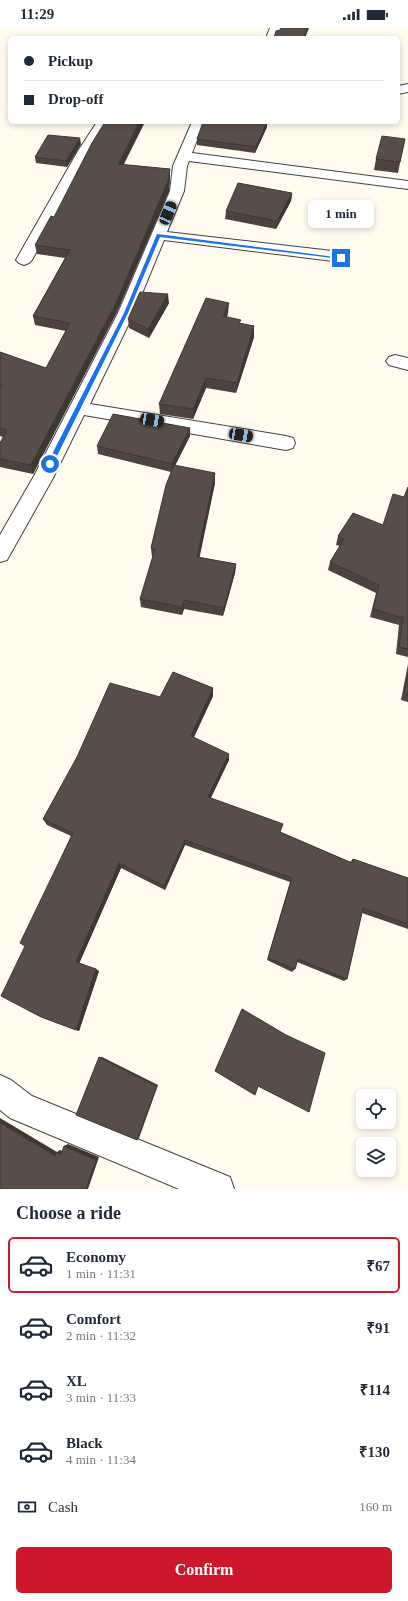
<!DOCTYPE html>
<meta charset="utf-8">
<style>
body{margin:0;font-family:"Times New Roman",serif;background:#f2f2f3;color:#1f2937;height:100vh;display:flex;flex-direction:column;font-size:15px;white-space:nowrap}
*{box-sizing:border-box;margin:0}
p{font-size:13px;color:#747a83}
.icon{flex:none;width:22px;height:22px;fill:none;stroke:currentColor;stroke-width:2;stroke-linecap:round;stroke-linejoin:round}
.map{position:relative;height:1161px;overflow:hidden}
.sheet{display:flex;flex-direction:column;background:#fff;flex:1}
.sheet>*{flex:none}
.banner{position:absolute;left:8px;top:8px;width:392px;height:88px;border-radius:6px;box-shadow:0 2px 6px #0003;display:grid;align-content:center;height:88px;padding:0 16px;background:#fff}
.buttons{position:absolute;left:356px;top:1061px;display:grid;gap:8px}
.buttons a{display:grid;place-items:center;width:40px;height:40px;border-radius:6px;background:#fff;box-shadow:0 2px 6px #0003;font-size:20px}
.end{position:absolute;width:18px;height:18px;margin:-9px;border:5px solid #1a73e8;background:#fff;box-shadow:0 0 0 2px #fff}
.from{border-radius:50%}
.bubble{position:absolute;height:28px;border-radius:6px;background:#fff;box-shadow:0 2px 6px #0003;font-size:13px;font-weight:600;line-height:28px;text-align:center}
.car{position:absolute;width:12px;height:24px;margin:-12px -6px;border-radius:5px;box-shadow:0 0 3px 1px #0007;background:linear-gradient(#222 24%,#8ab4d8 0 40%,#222 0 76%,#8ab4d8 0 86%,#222 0)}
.banner b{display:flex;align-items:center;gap:14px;height:38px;font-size:15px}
.banner b+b{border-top:1px solid #e0e1e3}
.banner i{width:10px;height:10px;background:#1f2937}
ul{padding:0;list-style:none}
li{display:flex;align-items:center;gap:12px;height:56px;margin:0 8px 6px;padding:0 8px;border:2px solid transparent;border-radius:6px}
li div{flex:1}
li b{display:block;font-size:15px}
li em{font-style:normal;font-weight:600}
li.on{border-color:#cd172d}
li>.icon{width:36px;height:36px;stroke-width:1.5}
h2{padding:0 16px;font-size:18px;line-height:48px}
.pay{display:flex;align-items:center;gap:10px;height:44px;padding:0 16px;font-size:15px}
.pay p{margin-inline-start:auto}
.primary-button{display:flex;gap:8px;margin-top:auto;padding:8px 16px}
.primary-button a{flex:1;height:46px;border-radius:6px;background:#cd172d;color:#fff;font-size:16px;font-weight:600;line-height:46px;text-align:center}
.status{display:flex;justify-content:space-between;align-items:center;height:28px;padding:0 20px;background:#fff;direction:ltr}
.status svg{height:11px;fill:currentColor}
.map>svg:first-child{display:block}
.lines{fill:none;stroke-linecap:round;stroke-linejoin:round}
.street-casing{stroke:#414141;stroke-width:2}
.street{fill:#fff;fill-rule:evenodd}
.wall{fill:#4c433f}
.shaded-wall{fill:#3e3733}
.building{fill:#584e49;stroke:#3e3733}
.route{fill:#1a73e8}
</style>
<div class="status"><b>11:29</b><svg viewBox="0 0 49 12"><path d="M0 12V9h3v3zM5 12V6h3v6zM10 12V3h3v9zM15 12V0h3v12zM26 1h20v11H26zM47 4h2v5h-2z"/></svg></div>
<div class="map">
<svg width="408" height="1161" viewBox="0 0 408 1161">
<rect width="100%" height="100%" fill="#fffbef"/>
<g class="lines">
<g class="street-casing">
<g id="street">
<polygon points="270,0 282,0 278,10 266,10"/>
<polygon points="408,56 408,64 398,66 398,58"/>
<polygon points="97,94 109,94 92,123 32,232 29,235 24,237 19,235 16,232 78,123"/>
<polygon points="192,94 204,94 192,125 408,153 408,161 189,133 187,138 184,163 167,204 341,224 346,226 349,229 346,232 341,234 164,212 134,285 90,376 286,408 293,410 295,415 293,420 286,422 84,387 53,450 7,532 0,534 0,507 34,448 118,285 170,163 173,138"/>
<polygon points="395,327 408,330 408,342 389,337 386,333 389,329"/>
<polygon points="0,1047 11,1052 32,1068 230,1149 234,1161 179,1161 10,1090 0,1082"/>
</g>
</g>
<use href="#street" class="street"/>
</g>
<g class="wall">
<polygon points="267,99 255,125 197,117 197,111"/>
<polygon points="405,111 398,145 374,142 376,131"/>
<polygon points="81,116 67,139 36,135 35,129"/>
<polygon points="123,137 170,141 170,150 169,163 117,284 33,446 0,439 0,415 3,409 0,408 0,324 46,340 66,303 35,297 33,288 65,230 37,226 35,217"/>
<polygon points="292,165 291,173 276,201 225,191 226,183"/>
<polygon points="169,275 149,310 129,300 128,291"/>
<polygon points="228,285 227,289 241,296 254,298 254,309 236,365 206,360 193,391 160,386 159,376"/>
<polygon points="190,400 190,408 175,437 215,455 199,529 236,536 235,545 223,588 184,581 182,587 141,579 140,571 153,529 152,529 151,520 171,444 98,426 97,418"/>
<polygon points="408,459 408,629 396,626 399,597 370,589 376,565 328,542 330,534 340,518 336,517 338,508 383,497 404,469"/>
<polygon points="408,636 408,674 401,672"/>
<polygon points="213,660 213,668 194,709 229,732 211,770 280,804 350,834 353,831 408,850 408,901 362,885 347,951 344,953 297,934 295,941 292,944 267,932 290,854 185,817 165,862 121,840 79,935 99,943 79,1003 76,1002 25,918 71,808 47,797 43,791 160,669"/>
</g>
<g class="shaded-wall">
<polygon points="307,0 309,0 305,10 303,10"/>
<polygon points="139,94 145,94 119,146 118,136"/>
<polygon points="267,94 267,99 255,125 256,119"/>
<polygon points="80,110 81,116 67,139 66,133"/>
<polygon points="170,141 170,150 169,163 117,284 33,446 31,437"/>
<polygon points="292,165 291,173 276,201 277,193"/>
<polygon points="168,266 169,275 149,310 148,301"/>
<polygon points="229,275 228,285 222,299 223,288"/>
<polygon points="254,298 254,309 236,365 237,355"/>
<polygon points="206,350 206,360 193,391 193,381"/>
<polygon points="190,400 190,408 172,444 172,436"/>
<polygon points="215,445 215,455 198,537 197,529"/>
<polygon points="236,536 235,545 223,588 224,580"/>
<polygon points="184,572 184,581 182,587 182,579"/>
<polygon points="213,660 213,668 191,715 191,708"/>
<polygon points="229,726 229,732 208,775 208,769"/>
<polygon points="185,812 185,817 165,862 164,858"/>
<polygon points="119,835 121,840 79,936 76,934"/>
<polygon points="96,941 99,943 79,1003 76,1002"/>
<polygon points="99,1029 102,1029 158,1057 139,1110 137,1112"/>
<polygon points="0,1090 57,1124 60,1122 65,1124 61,1127 55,1128 0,1095"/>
<polygon points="68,1116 99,1129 88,1161 86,1161 64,1118"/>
</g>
<g class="building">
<polygon points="281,0 307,0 303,10 274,10 276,3 280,2"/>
<polygon points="105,94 139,94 118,136 170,141 168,153 116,275 31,437 0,431 0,415 7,402 0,400 0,360 2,356 0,356 0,324 46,340 70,295 33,288 70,222 35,217 51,188 54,189 92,115"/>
<polygon points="203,94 267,94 256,119 197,111"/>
<polygon points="48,107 80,110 66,133 35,129"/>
<polygon points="382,108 405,111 400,134 376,131"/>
<polygon points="238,155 292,165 277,193 226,183"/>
<polygon points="140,264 168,266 148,301 128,291"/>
<polygon points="206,270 229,275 223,288 241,292 239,295 254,298 237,355 206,350 193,381 159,376"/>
<polygon points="113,386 190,400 172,436 97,418"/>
<polygon points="174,437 215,445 197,529 236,536 224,580 184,572 182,579 140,571 155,521 151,520 166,457"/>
<polygon points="408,459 408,621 399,619 403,590 373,581 379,557 330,534 344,511 338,508 353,485 383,497 393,466 404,469"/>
<polygon points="173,644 213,660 191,708 229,726 208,769 283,796 280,804 352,835 353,831 408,850 408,896 363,880 347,951 298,931 295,941 268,930 292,850 185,812 164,858 119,835 76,934 96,941 76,1002 41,989 1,968 25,918 20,915 73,805 43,791 77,729 110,655 160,669"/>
<polygon points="408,647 408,667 404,665"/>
<polygon points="242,981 286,1007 325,1025 309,1084 258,1058 255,1067 215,1043"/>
<polygon points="99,1029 157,1058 137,1112 76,1087"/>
<polygon points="0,1095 55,1128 56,1124 61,1127 64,1118 96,1132 86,1161 0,1161"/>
</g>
<polygon class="route" points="157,206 343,230 341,231 160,209 128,285 53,436 48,437 47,436 124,285"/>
</svg>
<div class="buttons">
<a><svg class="icon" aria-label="locate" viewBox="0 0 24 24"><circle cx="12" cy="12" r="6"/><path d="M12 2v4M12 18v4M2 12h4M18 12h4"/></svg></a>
<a><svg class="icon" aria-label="layers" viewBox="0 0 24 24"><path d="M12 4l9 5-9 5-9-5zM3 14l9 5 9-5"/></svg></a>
</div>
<i class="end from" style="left:50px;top:436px"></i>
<i class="end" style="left:341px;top:230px"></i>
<div class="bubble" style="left:308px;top:172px;width:66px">1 min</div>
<i class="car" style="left:168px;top:185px;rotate:23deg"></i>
<i class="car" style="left:152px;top:392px;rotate:100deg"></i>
<i class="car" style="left:241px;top:407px;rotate:100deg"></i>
<div class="banner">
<b><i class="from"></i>Pickup</b>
<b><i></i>Drop-off</b>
</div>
</div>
<section class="sheet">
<h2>Choose a ride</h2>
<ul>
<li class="on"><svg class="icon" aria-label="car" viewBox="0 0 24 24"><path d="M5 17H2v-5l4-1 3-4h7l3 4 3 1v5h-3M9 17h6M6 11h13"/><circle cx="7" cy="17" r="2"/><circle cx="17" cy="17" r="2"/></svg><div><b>Economy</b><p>1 min · 11:31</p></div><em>₹67</em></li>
<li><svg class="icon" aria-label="car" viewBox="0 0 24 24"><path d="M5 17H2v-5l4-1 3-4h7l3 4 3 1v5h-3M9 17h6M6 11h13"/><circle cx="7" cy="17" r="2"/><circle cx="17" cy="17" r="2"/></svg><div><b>Comfort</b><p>2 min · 11:32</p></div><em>₹91</em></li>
<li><svg class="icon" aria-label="car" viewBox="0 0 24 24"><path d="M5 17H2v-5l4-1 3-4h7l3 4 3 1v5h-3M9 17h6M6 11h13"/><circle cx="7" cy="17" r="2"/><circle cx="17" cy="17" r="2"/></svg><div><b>XL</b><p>3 min · 11:33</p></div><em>₹114</em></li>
<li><svg class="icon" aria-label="car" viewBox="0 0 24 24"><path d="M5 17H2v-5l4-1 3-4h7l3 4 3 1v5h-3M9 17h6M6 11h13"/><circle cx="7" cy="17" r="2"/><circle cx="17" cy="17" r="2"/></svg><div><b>Black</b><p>4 min · 11:34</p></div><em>₹130</em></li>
</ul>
<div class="pay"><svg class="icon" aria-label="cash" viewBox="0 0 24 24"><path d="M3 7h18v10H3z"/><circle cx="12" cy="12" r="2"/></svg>Cash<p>160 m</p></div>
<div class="primary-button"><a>Confirm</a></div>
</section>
